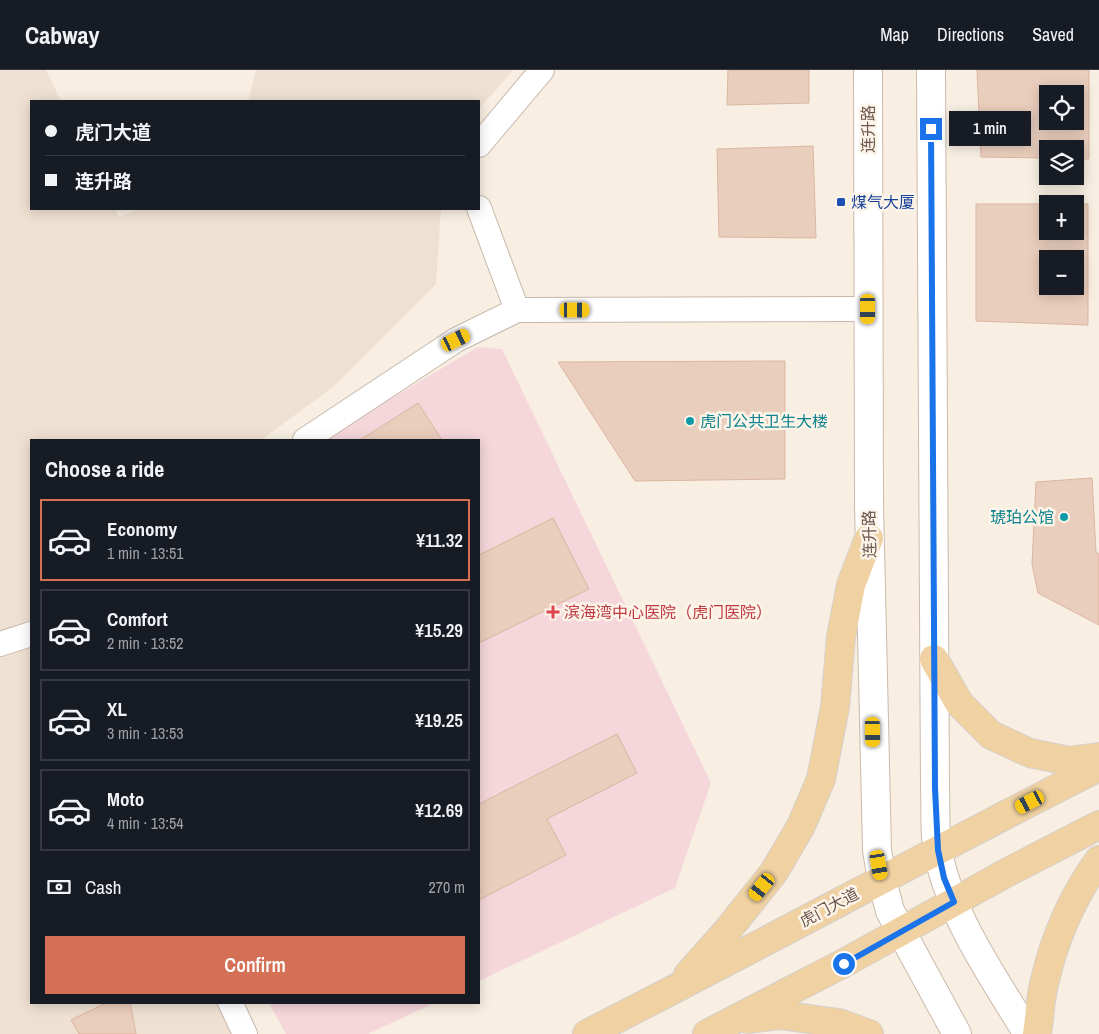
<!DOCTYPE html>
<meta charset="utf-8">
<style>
body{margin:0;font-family:"Archivo Narrow","Noto Sans SC",sans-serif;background:#242831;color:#f1f3f6;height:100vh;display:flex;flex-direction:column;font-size:19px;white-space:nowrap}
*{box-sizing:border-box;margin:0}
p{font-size:16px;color:#9ea1a6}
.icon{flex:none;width:28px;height:28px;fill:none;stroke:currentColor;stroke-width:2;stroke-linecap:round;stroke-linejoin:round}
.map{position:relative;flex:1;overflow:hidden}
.details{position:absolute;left:30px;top:369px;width:450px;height:565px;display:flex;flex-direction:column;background:#171b24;border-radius:0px;box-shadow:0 2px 12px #0003}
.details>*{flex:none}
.guide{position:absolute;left:30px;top:30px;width:450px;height:110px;border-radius:0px;box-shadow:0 2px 12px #0003;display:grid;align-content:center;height:110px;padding:0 15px;background:#171b24}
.controls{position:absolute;left:1039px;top:15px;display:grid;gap:10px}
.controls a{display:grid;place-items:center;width:45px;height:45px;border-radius:0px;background:#171b24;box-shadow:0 2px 12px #0003;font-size:25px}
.end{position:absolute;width:22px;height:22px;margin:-11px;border:6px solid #1a73e8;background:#fff;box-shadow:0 0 0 2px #fff}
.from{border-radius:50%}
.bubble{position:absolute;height:35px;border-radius:0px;background:#171b24;box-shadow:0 2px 12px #0003;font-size:16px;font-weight:600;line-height:35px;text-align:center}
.car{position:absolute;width:15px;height:30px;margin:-15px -8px;border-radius:6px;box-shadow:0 0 4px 1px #0007;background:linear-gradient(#f5c518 24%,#345 0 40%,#f5c518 0 76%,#345 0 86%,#f5c518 0)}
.guide b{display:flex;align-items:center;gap:18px;height:48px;font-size:19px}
.guide b+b{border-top:1px solid #363941}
.guide i{width:12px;height:12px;background:#f1f3f6}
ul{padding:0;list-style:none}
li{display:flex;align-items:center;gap:15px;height:82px;margin:0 10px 8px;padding:0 5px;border:2px solid #363941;border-radius:0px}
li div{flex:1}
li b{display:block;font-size:19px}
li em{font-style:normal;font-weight:600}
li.active{border-color:#d47056}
li>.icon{width:45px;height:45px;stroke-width:1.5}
h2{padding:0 15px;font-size:22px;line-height:60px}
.pay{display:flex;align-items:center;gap:12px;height:55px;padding:0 15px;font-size:19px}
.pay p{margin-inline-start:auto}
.action{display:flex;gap:10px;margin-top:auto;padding:10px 15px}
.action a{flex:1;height:58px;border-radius:0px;background:#d47056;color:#fff;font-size:20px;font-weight:600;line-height:58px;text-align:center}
header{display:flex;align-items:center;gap:30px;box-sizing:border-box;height:70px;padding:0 25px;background:#171b24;border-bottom:1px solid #363941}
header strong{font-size:24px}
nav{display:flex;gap:28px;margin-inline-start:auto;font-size:18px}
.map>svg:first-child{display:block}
.residential{fill:#efe1d2}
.medical{fill:#f5d7db}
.building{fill:#eacebd;stroke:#dbb5a0;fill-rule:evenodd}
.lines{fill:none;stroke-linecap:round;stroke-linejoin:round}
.minor-casing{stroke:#c7b7ab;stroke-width:26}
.secondary-casing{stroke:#ccb9ab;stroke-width:30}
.primary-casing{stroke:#d6d0cd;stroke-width:30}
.minor{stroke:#fff;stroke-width:24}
.secondary{stroke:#fff;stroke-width:28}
.primary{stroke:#efd1a2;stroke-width:28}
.route{stroke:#1a73e8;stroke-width:6}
.transit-dot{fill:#1a4fb4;stroke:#fcf4e8;stroke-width:2}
.culture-dot{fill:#0f9aa8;stroke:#fcf4e8;stroke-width:2}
.health-dot{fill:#e0444e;stroke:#fcf4e8;stroke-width:2}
.labels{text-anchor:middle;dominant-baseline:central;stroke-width:5;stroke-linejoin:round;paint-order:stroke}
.street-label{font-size:16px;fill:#6d574c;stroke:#fcf4e8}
.transit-label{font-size:16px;fill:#164399;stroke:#fcf4e8;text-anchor:start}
.culture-label{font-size:16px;fill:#0d838f;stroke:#fcf4e8;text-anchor:start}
.health-label{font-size:16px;fill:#be3a42;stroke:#fcf4e8;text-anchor:start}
</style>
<header>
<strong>Cabway</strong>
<nav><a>Map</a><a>Directions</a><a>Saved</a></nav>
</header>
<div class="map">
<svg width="1099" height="964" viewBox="0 0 1099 964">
<rect width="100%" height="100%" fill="#f8efe2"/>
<g class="residential">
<polygon points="0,0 46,0 61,31 31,31 31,139 115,139 119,147 137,139 441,139 436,214 333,317 261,370 31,370 31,932 230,933 245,964 0,964"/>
<polygon points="256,0 513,0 479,39 479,31 248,31"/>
</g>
<g class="medical">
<polygon points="478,277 502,279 711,713 675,818 479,911 479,370 328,370 390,329"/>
<polygon points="269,933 434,933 368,964 286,964"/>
</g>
<g class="building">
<polygon points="728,0 809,0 809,33 727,35"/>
<path d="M977,0H1089V89H1075V79H1048V88L981,87ZM1048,24H1075V51H1048Z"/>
<polygon points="813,76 816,168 719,167 717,79"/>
<path d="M976,134H1048V161H1075V134H1088V255L976,251ZM1048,189H1075V216H1048Z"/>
<polygon points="785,291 785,409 635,411 558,292"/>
<polygon points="418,333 442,370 360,370"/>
<polygon points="1092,408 1096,482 1099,484 1099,555 1038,523 1032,494 1036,412"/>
<polygon points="553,448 589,519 479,573 479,485"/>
<polygon points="617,664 637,703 547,749 566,785 479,830 479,734"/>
<polygon points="108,932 130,932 136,964 79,964 71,950"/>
</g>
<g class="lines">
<g class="minor-casing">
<g id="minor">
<polyline points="479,75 542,0"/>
<polyline points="479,138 517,240"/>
<polyline points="305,370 456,270 517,240 868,239"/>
<polyline points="0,574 31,564"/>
<polyline points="230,932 245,964"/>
</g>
</g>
<g class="secondary-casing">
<g id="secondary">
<polyline points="868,0 869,434 877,780 882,810 890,841 957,964"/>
<path d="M931,0L935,718C936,739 934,762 938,783C952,849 993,907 1028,964"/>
</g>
</g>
<g class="primary-casing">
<g id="primary">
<polyline points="934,589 959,633 991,665 1030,683 1069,691 1099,687"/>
<polyline points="688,905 727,861 774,802 801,756 821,709 835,637 841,567 851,515 869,468"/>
<polyline points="748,949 780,945 839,953 869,964"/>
<path d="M587,964C758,877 927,784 1099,697"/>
<polyline points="707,964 844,893 1008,802 1099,755"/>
<path d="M1037,964C1040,946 1040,927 1045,910C1055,867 1073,826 1099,790"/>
</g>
</g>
<use href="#minor" class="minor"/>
<use href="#secondary" class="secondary"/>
<use href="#primary" class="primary"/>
</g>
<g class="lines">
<polyline class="route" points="844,894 954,832 944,808 938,780 935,718 931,59"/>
</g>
<rect class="transit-dot" x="836" y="127" width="10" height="10" rx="2.5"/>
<g class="culture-dot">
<circle cx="690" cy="351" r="5"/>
<circle cx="1064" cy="447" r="5"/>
</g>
<path class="health-dot" d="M550.5 534.5h5v5h5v5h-5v5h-5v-5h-5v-5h5z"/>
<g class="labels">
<g class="street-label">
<text transform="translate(868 59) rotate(-90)">连升路</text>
<text transform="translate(869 464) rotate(-91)">连升路</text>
<text transform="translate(829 837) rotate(-28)">虎门大道</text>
</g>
<g class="transit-label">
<text x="851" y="132">煤气大厦</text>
</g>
<g class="culture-label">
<text x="700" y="351">虎门公共卫生大楼</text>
<text x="1054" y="447" text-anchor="end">琥珀公馆</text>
</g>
<g class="health-label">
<text x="564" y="542">滨海湾中心医院（虎门医院）</text>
</g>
</g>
</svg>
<div class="controls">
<a><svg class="icon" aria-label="locate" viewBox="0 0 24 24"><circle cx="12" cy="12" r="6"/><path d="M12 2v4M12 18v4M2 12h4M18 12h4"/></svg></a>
<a><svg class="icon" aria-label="layers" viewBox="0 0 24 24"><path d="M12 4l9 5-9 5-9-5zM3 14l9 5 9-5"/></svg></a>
<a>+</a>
<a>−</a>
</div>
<i class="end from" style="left:844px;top:894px"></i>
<i class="end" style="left:931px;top:59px"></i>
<div class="bubble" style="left:949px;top:41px;width:82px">1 min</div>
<i class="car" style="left:868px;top:239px;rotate:180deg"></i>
<i class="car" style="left:575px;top:240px;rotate:90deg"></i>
<i class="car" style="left:456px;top:270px;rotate:64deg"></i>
<i class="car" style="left:873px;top:662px;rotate:179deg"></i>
<i class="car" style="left:1030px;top:732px;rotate:243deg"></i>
<i class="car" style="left:879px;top:795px;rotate:170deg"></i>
<i class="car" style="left:762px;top:817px;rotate:219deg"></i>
<div class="guide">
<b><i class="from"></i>虎门大道</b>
<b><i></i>连升路</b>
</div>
<section class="details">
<h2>Choose a ride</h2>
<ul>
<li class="active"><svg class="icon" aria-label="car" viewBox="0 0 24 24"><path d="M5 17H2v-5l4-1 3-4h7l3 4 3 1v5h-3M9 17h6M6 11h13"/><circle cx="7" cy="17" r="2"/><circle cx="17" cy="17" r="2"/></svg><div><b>Economy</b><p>1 min · 13:51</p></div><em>¥11.32</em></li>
<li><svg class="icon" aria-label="car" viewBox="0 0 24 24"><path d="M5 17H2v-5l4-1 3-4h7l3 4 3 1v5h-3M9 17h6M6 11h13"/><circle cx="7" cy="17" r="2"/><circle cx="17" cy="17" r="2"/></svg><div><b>Comfort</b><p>2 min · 13:52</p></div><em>¥15.29</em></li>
<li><svg class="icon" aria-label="car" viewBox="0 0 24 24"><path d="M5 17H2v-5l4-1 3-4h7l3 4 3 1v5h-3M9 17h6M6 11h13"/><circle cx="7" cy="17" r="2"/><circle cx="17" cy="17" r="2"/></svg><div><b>XL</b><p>3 min · 13:53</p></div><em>¥19.25</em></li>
<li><svg class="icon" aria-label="car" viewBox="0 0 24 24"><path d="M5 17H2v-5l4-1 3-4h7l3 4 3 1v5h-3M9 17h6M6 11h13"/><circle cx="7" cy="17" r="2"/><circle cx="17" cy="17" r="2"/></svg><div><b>Moto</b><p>4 min · 13:54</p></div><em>¥12.69</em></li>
</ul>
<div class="pay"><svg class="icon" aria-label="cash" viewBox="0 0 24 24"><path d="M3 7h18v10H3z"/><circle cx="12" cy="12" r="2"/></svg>Cash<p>270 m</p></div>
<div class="action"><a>Confirm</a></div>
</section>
</div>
